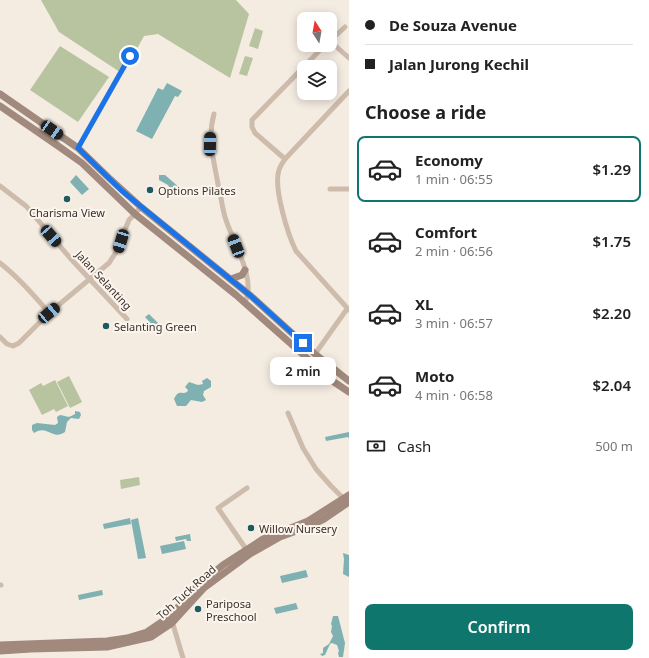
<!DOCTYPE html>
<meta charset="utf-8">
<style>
body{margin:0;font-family:"Noto Sans",sans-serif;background:#f6f6f6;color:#222;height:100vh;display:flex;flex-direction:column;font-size:15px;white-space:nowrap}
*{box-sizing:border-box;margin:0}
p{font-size:13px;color:#767676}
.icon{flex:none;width:22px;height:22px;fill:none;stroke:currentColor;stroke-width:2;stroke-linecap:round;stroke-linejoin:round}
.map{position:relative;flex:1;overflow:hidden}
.side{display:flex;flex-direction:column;background:#fff;width:300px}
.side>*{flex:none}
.banner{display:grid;align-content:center;height:88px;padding:0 16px;background:#fff}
.needle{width:26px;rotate:349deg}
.fabs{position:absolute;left:297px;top:12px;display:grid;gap:8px}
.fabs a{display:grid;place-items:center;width:40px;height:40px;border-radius:8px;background:#fff;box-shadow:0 2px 10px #0003;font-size:20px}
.end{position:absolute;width:18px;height:18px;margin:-9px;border:5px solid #1a73e8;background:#fff;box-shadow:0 0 0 2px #fff}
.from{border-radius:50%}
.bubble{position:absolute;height:28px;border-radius:8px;background:#fff;box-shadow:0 2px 10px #0003;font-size:13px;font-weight:600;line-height:28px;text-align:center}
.car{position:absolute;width:12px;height:24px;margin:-12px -6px;border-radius:5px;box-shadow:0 0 3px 1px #0007;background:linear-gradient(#222 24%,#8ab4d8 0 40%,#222 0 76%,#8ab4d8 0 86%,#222 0)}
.banner b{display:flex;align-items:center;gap:14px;height:38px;font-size:15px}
.banner b+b{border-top:1px solid #e0e0e0}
.banner i{width:10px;height:10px;background:#222}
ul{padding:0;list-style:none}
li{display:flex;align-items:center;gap:12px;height:66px;margin:0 8px 6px;padding:0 8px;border:2px solid transparent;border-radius:8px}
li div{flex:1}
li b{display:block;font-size:15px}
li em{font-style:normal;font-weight:600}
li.current{border-color:#0f766e}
li>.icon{width:36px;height:36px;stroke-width:1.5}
h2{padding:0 16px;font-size:18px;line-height:48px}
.pay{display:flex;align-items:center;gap:10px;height:44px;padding:0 16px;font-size:15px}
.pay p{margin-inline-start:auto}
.button{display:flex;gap:8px;margin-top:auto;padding:8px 16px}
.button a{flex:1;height:46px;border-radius:8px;background:#0f766e;color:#fff;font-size:16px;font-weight:600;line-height:46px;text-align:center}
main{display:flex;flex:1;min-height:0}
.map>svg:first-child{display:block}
.green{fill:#b8c4a0}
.water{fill:#7fb0b2}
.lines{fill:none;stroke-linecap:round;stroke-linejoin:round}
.street{stroke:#cdbbac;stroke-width:5}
.secondary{stroke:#a18a7d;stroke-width:7}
.route{stroke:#1a73e8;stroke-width:5}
.poi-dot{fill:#1f5a5e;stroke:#fbf5ee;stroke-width:1.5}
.labels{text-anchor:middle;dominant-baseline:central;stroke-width:4;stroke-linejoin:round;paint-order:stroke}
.poi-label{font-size:11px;fill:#3b302b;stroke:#fbf5ee;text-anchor:start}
.street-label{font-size:11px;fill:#3b302b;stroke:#fbf5ee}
</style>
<main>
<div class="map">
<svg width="349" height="658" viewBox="0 0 349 658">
<rect width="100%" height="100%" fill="#f4ebe1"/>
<g class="green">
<polygon points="41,0 236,0 249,14 230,78 158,34 144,36 123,74 59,32"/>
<polygon points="255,28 263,31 258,49 249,46"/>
<polygon points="60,46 109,77 78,122 30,90"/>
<polygon points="245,56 253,58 247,76 239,74"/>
<polygon points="69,376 82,402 70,408 57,382"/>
<polygon points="55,380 68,406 56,412 54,409 42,415 29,390 41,383 43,386"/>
<polygon points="139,477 140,485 121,489 120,480"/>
</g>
<g class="water">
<polygon points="167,83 182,91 178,97 175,96 152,139 136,131 158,88 163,90"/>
<polygon points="76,175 89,189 82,195 70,182"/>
<polygon points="159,175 165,175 180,188 176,193 172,191 168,185 159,180"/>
<polygon points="149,314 159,324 155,328 145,317"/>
<path d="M207,378L211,381V387L204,391L203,395L206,400L202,402L191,400L186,406H177L174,399C179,389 181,395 187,392L188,390L185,387L189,382L198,385L203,384L202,381Z"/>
<path d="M75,411L80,412L81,415L79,419L71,418L67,422L65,432C52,441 48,424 34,433L32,430V425L37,423L55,425L58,423L57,417L60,415C67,416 67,419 75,414Z"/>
<polygon points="349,432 349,439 348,437 326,441 325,437"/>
<polygon points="130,518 131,524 104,529 103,524"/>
<polygon points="138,518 146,558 138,559 131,520"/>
<polygon points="190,534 191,541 187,541 186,539 176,541 175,537"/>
<polygon points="184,541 186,549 162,554 160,546"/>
<polygon points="343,553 349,555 349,577 343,574 344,559"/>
<polygon points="306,570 308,577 282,583 280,576"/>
<polygon points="102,590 103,595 79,600 78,595"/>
<polygon points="296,603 298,609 276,614 274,608"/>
<polygon points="333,616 338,616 345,643 343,657 339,657 338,653 339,651 337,645 332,643 330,644 325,655 322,656 320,654 323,653 323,648 329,644 333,636 331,632 332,626 331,624"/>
</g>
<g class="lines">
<g class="street">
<polyline points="330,41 349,58"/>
<polyline points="330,41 345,27"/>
<path d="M349,91L285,159C283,162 280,166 279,170C273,187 288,235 296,251L349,310"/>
<path d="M214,114C207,138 214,161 218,184C221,195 222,207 225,217C232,241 257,279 245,302"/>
<polyline points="78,148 130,56"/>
<polyline points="285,159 255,133 252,127 252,120 325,45"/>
<polyline points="0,186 26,206 70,258 127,319"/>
<polyline points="330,189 349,189"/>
<path d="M0,263C19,278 34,295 49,313"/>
<polyline points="0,337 7,344 13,346 19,343 49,313 109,263 118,249 124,232 129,220 141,207"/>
<polyline points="315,354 347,309"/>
<polyline points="288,413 303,448 316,469 331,486 346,501"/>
<polyline points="246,549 218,508 247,488"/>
<polyline points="0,585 1,585"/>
<polyline points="172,621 183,658"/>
</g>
<g class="secondary">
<polyline points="0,94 78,148 109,178 141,207 251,296 315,354 349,381"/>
<polyline points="0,106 61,148 82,163 135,214 236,295 334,382 349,392"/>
<polyline points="231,279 242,275 245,270"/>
<polyline points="0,645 107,641 127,638 147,632 169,617 197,586 223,565 263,539 308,521 349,495"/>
<polyline points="0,651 31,649 107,647 151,637 172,623 204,588 250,554 280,537 310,526 324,519 349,502"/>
</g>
</g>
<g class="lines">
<polyline class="route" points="130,56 78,148 122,191 251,296 303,343"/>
</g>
<g class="poi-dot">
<circle cx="150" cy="190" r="4"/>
<circle cx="67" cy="199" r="4"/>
<circle cx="106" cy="326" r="4"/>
<circle cx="251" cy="528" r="4"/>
<circle cx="198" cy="609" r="4"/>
</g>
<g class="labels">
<g class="poi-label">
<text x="158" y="190">Options Pilates</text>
<text x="67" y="212" text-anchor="middle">Charisma View</text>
<text x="114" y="326">Selanting Green</text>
<text x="259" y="528">Willow Nursery</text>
<text x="206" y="603">Pariposa<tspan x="206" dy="13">Preschool</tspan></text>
</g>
<g class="street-label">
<text transform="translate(104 280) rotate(47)">Jalan Selanting</text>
<text transform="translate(186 592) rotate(-42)">Toh Tuck Road</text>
</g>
</g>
</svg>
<div class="fabs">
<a><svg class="needle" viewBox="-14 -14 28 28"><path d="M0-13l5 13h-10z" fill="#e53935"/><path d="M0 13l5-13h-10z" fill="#767676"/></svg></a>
<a><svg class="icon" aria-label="layers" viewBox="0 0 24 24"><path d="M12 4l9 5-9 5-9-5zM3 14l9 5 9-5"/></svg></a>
</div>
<i class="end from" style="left:130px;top:56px"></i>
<i class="end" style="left:303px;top:343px"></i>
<div class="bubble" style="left:270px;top:357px;width:66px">2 min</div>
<i class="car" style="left:52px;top:130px;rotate:124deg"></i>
<i class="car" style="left:210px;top:144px;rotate:1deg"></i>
<i class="car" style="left:51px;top:236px;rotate:139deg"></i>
<i class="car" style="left:121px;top:241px;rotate:197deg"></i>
<i class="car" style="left:236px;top:246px;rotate:339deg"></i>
<i class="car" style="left:49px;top:313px;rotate:50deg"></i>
</div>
<section class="side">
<div class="banner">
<b><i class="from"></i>De Souza Avenue</b>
<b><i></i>Jalan Jurong Kechil</b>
</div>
<h2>Choose a ride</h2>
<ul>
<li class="current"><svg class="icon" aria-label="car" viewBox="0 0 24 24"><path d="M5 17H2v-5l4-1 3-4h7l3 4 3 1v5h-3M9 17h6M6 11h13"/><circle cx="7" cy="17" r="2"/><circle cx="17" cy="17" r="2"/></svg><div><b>Economy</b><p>1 min · 06:55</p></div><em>$1.29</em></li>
<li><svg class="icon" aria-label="car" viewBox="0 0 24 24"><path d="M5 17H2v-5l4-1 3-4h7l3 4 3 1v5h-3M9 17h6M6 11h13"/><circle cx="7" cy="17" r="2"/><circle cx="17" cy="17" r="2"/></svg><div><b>Comfort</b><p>2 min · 06:56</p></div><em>$1.75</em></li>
<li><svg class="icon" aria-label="car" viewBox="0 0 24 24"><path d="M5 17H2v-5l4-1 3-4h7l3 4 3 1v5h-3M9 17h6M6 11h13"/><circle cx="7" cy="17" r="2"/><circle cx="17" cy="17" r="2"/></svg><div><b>XL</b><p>3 min · 06:57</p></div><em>$2.20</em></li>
<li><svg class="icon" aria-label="car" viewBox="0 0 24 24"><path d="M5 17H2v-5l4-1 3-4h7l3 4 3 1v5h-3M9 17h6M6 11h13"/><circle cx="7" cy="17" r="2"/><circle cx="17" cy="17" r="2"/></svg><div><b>Moto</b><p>4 min · 06:58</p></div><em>$2.04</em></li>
</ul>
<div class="pay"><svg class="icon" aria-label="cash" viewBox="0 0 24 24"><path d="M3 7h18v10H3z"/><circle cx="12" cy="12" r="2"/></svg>Cash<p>500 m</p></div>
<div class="button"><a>Confirm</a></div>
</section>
</main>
